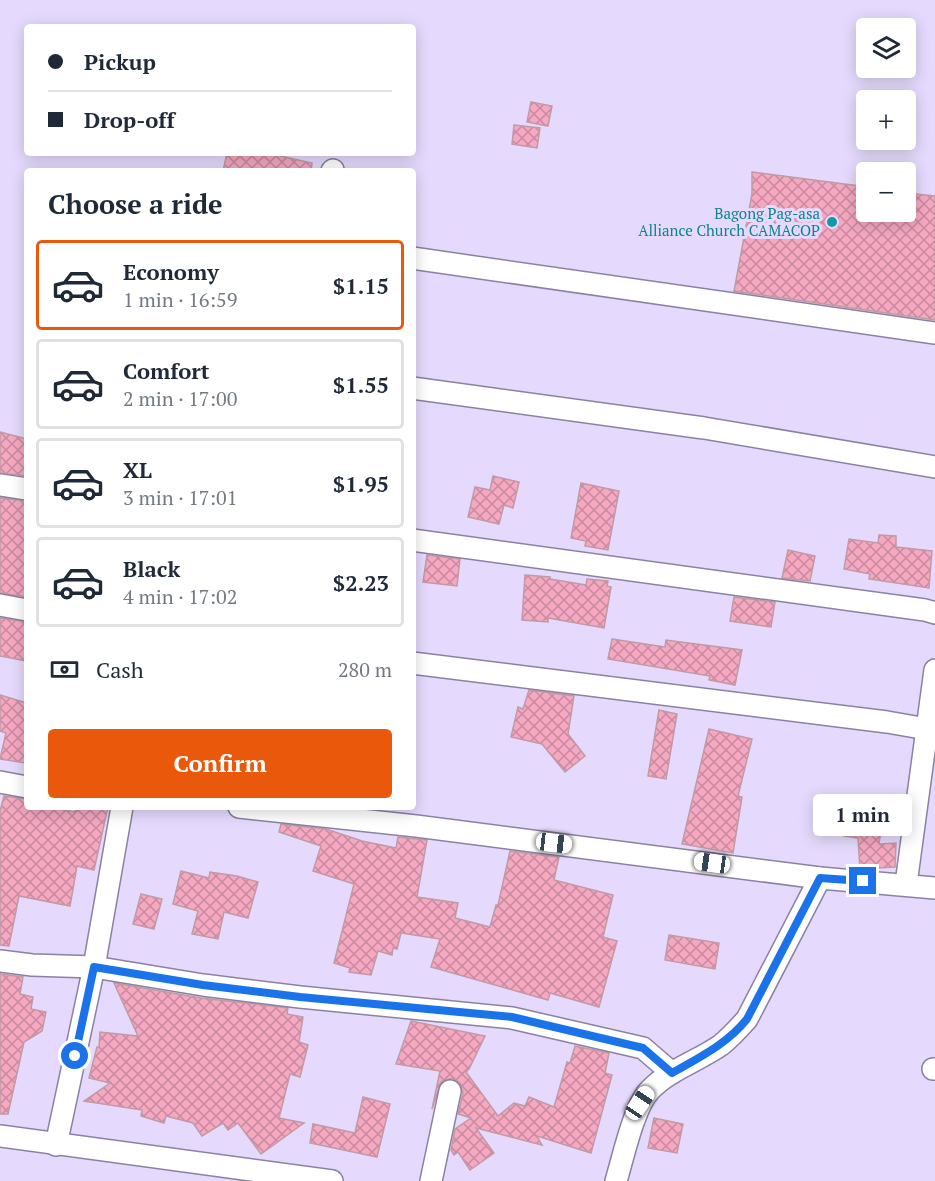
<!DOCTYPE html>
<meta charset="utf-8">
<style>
body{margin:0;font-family:"PT Serif",serif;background:#f6f6f7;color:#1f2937;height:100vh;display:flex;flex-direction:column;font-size:22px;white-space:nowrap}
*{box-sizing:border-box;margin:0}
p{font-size:20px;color:#747a83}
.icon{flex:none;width:33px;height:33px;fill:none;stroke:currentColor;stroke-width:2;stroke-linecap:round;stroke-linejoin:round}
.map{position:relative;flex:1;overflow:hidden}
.panel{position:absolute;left:24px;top:168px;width:392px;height:642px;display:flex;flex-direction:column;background:#fff;border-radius:6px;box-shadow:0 3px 15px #0003}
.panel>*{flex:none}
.guide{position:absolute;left:24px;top:24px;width:392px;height:132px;border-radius:6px;box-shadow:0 3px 15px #0003;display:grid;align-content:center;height:132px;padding:0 24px;background:#fff}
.controls{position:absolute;left:856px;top:18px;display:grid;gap:12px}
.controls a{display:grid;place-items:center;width:60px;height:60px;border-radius:6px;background:#fff;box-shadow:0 3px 15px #0003;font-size:30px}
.end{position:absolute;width:27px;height:27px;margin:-14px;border:8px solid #1a73e8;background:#fff;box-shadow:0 0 0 3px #fff}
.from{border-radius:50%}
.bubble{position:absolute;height:42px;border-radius:6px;background:#fff;box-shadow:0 3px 15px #0003;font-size:20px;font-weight:800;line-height:42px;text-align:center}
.car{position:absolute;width:18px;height:36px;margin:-18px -9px;border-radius:8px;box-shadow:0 0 4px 2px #0007;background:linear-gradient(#fff 24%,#345 0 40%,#fff 0 76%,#345 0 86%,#fff 0)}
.guide b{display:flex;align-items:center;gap:21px;height:57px;font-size:22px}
.guide b+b{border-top:2px solid #e0e1e3}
.guide i{width:15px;height:15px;background:#1f2937}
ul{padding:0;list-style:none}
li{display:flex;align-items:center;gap:18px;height:90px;margin:0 12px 9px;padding:0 12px;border:3px solid #e0e1e3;border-radius:6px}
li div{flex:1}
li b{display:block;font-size:22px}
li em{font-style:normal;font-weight:800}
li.current{border-color:#ea580c}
li>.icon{width:54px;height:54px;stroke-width:1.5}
h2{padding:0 24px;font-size:27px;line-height:72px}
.pay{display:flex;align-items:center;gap:15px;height:66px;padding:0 24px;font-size:22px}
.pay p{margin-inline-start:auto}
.primary-button{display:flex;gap:12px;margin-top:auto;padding:12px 24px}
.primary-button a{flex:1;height:69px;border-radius:6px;background:#ea580c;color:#fff;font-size:24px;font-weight:800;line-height:69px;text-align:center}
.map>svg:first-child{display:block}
.building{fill:url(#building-cross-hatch);stroke:#c09aa5;stroke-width:1.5}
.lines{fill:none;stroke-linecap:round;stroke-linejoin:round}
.minor-casing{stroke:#8b81a1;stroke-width:24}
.minor{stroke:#fff;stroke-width:21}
.route{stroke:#1a73e8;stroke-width:8}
.culture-dot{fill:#0f9aa8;stroke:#e5dafd;stroke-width:2}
.labels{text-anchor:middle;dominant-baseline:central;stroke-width:6;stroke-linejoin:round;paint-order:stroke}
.culture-label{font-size:15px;fill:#0d838f;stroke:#e5dafd;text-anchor:end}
</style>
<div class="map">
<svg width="935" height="1181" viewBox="0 0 935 1181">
<defs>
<pattern id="building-cross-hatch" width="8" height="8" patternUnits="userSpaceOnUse" patternTransform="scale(1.5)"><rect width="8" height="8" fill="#f6a8c1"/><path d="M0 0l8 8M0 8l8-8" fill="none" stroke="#c88a9f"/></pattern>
</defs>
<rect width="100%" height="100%" fill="#e5dafd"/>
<g class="building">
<polygon points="531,102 552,106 548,126 527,122"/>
<polygon points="514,125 540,128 537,148 512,144"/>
<polygon points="227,153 267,153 312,163 311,171 223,171"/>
<polygon points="752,172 867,187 867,212 906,212 906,193 935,196 935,320 734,291 752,194"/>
<polygon points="0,432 27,439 27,476 0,473"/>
<polygon points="493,476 519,482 513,508 504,505 499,524 468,517 475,487 490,490"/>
<polygon points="581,483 619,491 608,550 585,546 586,541 571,538"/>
<polygon points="0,498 27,501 27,597 0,593"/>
<polygon points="879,535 896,536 896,547 932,551 929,588 869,579 870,574 844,569 849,539 878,543"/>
<polygon points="788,550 815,556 810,581 782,578"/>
<polygon points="427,555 460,559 457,586 423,582"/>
<polygon points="525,575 550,577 550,579 586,585 587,579 608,581 607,586 611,587 604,628 548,618 548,622 522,620"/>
<polygon points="734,597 775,602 771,627 730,621"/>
<polygon points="0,618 27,622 27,661 0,656"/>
<polygon points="612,639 665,647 666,640 742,650 735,685 709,680 710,676 608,659"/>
<polygon points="529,690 574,696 568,734 585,756 565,772 542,744 511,737 518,707 523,709"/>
<polygon points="0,695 27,703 27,751 25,763 0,759 6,733 0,731"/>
<polygon points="659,710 677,714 666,779 648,776"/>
<polygon points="709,729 752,739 738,796 742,797 733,853 682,844"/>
<polygon points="4,796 27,799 27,807 48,807 75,812 76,807 108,807 94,870 77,866 70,906 19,896 9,946 0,945 0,811"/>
<polygon points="849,799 885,804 879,844 896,843 895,867 860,869 858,838 844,836"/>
<polygon points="281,824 326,829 362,841 396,848 398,837 427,840 417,897 458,903 455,918 490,927 496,905 498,905 510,851 559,857 554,880 613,895 603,937 617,941 599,1007 550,993 548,1000 431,967 440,939 401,933 397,949 393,948 392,955 378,951 371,975 349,972 350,968 334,963 354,884 313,871 321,846 279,832"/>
<polygon points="181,871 209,878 210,872 237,876 258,882 248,918 224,912 218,939 192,934 198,911 173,904"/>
<polygon points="141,894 162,899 154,929 133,924"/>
<polygon points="669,935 719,943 715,969 665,960"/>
<polygon points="0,974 23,977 20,994 33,997 31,1009 46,1012 42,1031 24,1042 8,1114 0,1114"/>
<polygon points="114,983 201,998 288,1008 287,1014 303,1017 299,1042 308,1045 300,1077 290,1074 279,1118 304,1123 261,1154 238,1123 228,1130 223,1123 202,1136 193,1123 166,1116 164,1123 141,1116 142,1110 84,1101 110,1083 89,1078 97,1047 99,1047 100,1032 138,1036"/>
<polygon points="411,1021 485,1036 469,1069 466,1072 498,1116 514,1103 525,1106 529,1097 554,1107 567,1062 570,1063 575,1046 609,1053 605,1073 612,1075 591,1153 537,1136 542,1145 476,1128 494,1153 470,1170 458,1152 454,1155 451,1150 455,1129 471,1118 458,1114 463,1093 459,1082 452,1078 441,1082 432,1109 440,1071 396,1064"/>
<polygon points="363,1097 390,1104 377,1157 310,1143 313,1124 355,1133"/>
<polygon points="654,1118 683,1124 677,1153 648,1148"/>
</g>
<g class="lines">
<g class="minor-casing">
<g id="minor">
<polyline points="332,171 333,170"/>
<polyline points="412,258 935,333"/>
<polyline points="412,388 704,428 935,467"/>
<polyline points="0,485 27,489"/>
<polyline points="412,540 925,610 935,613"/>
<polyline points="0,605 27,610"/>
<polyline points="412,663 887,722 927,729"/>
<polyline points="0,782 27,787"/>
<polyline points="239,807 416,826 820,878 935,888"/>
<polyline points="906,884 935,670"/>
<polyline points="0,961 32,965 94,967 203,985 300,997 512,1018 643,1048 672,1073"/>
<polyline points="933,1069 935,1069"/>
<polyline points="0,1136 332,1181"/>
<polyline points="56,1145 94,967 122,807"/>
<polyline points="431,1181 450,1091"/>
<path d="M616,1181C623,1158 634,1106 650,1090C669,1070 698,1061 721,1045C731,1037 739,1028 747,1019L820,878"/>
</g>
</g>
<use href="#minor" class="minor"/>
</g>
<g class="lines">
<path class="route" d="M75,1056L94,967L203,985L300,997L512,1017L643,1048L672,1073C700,1057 727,1044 747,1019L820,878L863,881"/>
</g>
<circle class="culture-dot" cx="832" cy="222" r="6"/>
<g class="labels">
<g class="culture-label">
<text x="820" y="213">Bagong Pag-asa<tspan x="820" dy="17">Alliance Church CAMACOP</tspan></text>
</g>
</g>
</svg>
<div class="controls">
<a><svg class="icon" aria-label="layers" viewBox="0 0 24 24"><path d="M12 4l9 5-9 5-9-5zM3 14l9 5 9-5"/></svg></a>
<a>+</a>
<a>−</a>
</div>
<i class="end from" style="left:75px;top:1056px"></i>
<i class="end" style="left:863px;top:881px"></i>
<div class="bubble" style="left:813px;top:794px;width:99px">1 min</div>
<i class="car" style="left:554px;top:843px;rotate:97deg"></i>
<i class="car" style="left:712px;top:863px;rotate:278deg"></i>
<i class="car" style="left:640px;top:1103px;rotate:34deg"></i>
<div class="guide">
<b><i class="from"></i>Pickup</b>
<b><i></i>Drop-off</b>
</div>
<section class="panel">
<h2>Choose a ride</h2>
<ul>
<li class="current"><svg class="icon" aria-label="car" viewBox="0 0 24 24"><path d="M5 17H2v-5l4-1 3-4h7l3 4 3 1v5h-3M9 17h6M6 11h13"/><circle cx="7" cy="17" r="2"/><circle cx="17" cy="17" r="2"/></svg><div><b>Economy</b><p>1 min · 16:59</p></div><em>$1.15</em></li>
<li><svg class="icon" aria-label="car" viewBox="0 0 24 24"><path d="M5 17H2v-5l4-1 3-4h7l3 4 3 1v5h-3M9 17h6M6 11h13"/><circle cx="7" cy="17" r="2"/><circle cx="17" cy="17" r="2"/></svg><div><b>Comfort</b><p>2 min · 17:00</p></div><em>$1.55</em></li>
<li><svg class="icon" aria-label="car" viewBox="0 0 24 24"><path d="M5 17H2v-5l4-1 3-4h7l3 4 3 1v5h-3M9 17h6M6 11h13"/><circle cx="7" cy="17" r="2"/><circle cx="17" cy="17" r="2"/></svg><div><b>XL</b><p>3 min · 17:01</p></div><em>$1.95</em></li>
<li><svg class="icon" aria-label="car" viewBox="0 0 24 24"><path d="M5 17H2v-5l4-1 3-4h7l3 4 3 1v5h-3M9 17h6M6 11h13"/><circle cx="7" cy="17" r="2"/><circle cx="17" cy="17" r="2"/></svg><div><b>Black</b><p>4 min · 17:02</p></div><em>$2.23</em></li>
</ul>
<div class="pay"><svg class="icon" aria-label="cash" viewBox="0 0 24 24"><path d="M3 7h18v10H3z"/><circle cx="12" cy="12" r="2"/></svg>Cash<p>280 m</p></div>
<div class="primary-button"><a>Confirm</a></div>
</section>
</div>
